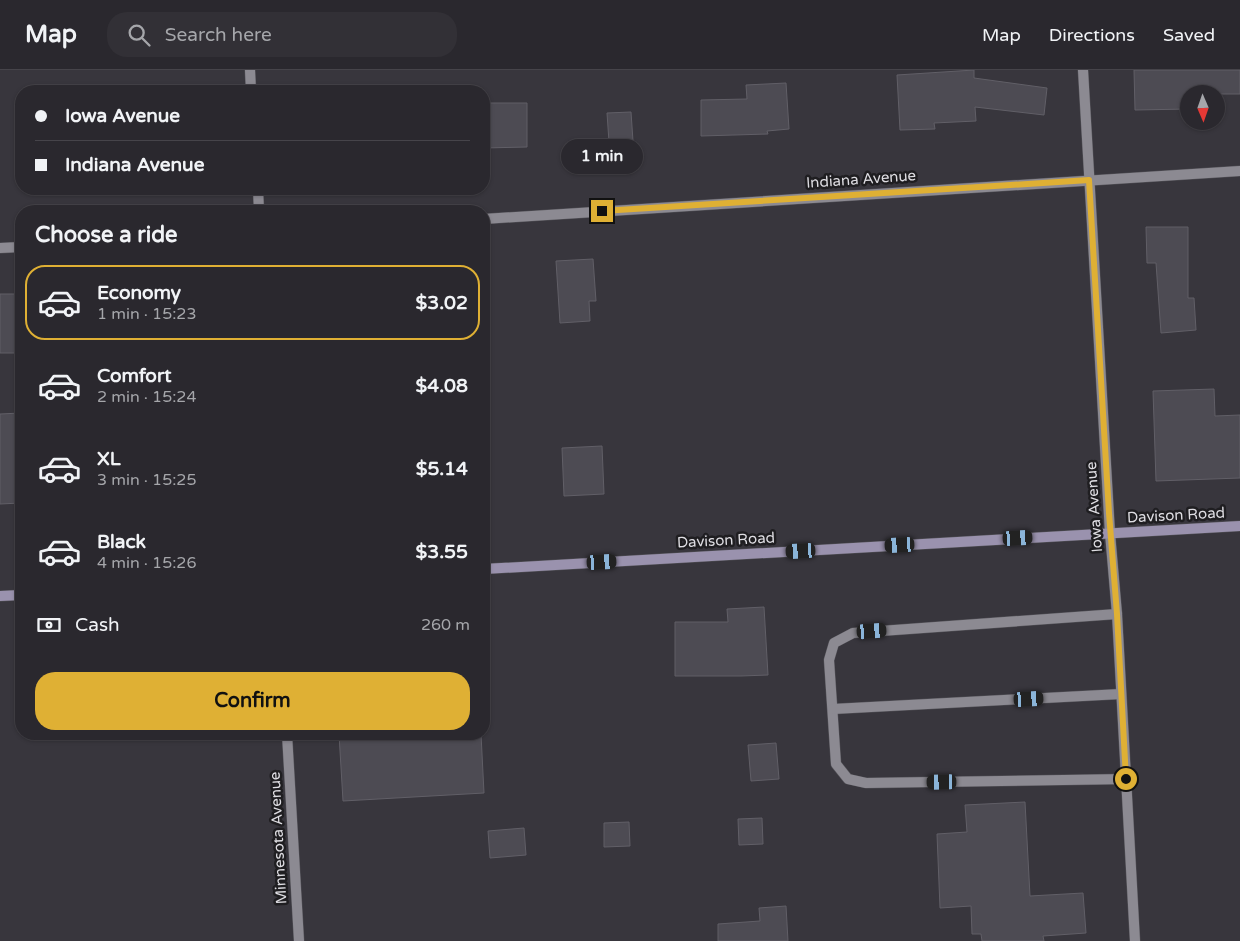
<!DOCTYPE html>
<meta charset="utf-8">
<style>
body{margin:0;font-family:"Varela Round",sans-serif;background:#323036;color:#f1f3f6;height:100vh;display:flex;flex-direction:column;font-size:19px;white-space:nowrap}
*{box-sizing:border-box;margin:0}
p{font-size:16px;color:#a5a6aa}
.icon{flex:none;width:28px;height:28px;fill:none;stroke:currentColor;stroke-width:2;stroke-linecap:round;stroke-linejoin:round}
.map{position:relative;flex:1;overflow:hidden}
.sheet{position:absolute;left:15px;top:135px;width:475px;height:535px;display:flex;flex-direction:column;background:#2a282e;border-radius:20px;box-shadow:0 1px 4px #0004,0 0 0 1px #46444a}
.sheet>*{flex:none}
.hud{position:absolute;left:15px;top:15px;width:475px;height:110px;border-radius:20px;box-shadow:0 1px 4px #0004,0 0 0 1px #46444a;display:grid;align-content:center;height:110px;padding:0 20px;background:#2a282e}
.needle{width:32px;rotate:178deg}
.fabs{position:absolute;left:1180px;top:15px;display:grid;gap:10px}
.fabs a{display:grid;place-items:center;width:45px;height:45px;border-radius:50%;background:#2a282e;box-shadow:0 1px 4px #0004,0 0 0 1px #46444a;font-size:25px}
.end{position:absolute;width:22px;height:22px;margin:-11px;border:6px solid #dfb034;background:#111;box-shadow:0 0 0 2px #111}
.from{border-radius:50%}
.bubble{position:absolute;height:35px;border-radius:18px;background:#2a282e;box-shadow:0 1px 4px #0004,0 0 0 1px #46444a;font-size:16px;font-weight:700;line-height:35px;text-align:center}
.car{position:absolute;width:15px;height:30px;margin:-15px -8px;border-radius:6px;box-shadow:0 0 4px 1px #0007;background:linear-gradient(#222 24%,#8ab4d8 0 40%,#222 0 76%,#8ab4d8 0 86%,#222 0)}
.hud b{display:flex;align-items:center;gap:18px;height:48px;font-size:19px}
.hud b+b{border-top:1px solid #46444a}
.hud i{width:12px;height:12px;background:#f1f3f6}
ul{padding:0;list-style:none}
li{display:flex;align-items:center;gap:15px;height:75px;margin:0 10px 8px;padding:0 10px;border:2px solid transparent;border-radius:20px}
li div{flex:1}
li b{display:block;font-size:19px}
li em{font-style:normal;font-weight:700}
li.on{border-color:#dfb034}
li>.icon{width:45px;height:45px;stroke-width:1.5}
h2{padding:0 20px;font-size:22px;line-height:60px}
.pay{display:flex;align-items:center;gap:12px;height:55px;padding:0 20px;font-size:19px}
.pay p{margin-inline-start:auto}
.button{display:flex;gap:10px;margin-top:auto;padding:10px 20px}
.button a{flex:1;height:58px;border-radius:20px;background:#dfb034;color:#111;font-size:20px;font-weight:700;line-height:58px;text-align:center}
header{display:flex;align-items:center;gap:30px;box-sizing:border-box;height:70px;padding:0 25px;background:#2a282e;border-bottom:1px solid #46444a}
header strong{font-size:24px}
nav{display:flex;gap:28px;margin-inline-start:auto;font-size:18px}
.search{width:350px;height:45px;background:#323036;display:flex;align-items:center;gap:12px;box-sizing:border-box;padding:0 18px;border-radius:20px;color:#a5a6aa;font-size:19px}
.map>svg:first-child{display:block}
.building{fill:#4d4b53;stroke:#615f67}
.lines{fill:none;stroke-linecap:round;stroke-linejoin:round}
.lane-casing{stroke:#545359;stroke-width:11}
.street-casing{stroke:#545359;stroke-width:11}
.secondary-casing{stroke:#545359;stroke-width:11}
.lane{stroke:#8c8a92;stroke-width:10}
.street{stroke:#8c8a92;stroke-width:10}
.secondary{stroke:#9a92ae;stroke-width:10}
.route{stroke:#dfb034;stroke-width:6}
.labels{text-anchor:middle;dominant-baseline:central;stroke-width:5;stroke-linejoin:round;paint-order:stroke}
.street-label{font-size:15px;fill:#dedde2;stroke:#1f1e21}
</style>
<header>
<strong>Map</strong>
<div class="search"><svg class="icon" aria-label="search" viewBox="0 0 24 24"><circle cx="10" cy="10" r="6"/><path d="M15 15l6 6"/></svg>Search here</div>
<nav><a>Map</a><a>Directions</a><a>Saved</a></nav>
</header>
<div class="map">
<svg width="1240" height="871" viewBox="0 0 1240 871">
<rect width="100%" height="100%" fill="#38363d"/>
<g class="building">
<polygon points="974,0 974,8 1047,18 1044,45 975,37 976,51 934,53 935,59 900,60 897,5"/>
<polygon points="1134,0 1240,0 1240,24 1189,24 1189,39 1135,40"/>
<polygon points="786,13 789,59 767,61 768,64 701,66 701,30 747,29 746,15"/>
<polygon points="484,33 527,33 527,77 484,78"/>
<polygon points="631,42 633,71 609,72 607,43"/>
<polygon points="1146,157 1188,157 1188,228 1194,228 1196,260 1161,263 1156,193 1147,193"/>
<polygon points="593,189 596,231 589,231 590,251 560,253 556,191"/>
<rect x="0" y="224" width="21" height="59"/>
<polygon points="1214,319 1215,346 1240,345 1240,408 1156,411 1153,321"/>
<polygon points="21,343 21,433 0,434 0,344"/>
<polygon points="602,376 604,424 564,426 562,378"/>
<polygon points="764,537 768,605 741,606 675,606 675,552 728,552 727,539"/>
<polygon points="339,664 481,664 484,723 343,731"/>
<polygon points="776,673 779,709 751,711 748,675"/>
<polygon points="1025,732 1030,826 1083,823 1086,863 1043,866 1044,871 982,871 981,864 972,864 971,836 940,838 937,764 967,762 965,735"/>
<polygon points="762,748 763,774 739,775 738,749"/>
<polygon points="629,752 630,776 604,777 604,753"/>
<polygon points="524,758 526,785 490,788 488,761"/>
<polygon points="786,836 788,871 718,871 718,854 760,851 759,838"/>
</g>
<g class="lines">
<g class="lane-casing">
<g id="lane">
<polyline points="1117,544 853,563 834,573 829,590 836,694 848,709 866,713 1127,709"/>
<polyline points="833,639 1121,624"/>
</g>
</g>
<g class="street-casing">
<g id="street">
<polyline points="250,0 251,21"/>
<polyline points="1083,0 1110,463 1117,544 1135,871"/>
<polyline points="258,119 259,141"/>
<polyline points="484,149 1240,101"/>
<polyline points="0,178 21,177"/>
<polyline points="287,664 299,871"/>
</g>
</g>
<g class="secondary-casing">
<g id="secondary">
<polyline points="484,499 1240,456"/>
<polyline points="0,526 21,525"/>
</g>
</g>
<use href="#lane" class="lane"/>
<use href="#street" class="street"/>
<use href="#secondary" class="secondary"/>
</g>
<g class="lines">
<polyline class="route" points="602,141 1089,110 1109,443 1117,544 1126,709"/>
</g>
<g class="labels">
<g class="street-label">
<text transform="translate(861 109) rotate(-4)">Indiana Avenue</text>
<text transform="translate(1094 437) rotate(-94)">Iowa Avenue</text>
<text transform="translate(1176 445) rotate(-3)">Davison Road</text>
<text transform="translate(726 470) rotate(-3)">Davison Road</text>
<text transform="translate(278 768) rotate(-93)">Minnesota Avenue</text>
</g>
</g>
</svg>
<div class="fabs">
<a><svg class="needle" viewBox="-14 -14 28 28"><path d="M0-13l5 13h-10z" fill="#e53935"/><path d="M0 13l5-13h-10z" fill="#a5a6aa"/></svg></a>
</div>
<i class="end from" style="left:1126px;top:709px"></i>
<i class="end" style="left:602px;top:141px"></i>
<div class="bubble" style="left:561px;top:69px;width:82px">1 min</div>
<i class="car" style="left:1018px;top:468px;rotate:87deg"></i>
<i class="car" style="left:900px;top:475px;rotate:267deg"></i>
<i class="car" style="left:801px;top:481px;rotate:267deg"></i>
<i class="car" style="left:602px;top:492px;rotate:87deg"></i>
<i class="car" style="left:872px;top:561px;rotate:86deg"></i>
<i class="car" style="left:1029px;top:629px;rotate:87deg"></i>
<i class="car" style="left:942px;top:712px;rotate:269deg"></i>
<div class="hud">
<b><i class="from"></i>Iowa Avenue</b>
<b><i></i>Indiana Avenue</b>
</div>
<section class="sheet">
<h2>Choose a ride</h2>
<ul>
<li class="on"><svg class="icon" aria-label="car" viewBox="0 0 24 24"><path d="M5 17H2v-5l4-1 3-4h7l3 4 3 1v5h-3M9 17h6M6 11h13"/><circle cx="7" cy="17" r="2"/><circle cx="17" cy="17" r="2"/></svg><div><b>Economy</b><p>1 min · 15:23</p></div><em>$3.02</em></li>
<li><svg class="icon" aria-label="car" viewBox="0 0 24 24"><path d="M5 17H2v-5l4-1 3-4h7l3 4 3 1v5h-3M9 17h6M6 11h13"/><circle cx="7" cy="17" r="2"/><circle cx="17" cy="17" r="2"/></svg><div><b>Comfort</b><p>2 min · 15:24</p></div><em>$4.08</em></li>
<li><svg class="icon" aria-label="car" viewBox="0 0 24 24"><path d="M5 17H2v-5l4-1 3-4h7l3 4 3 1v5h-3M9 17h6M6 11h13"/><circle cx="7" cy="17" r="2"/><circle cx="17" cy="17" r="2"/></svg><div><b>XL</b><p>3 min · 15:25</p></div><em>$5.14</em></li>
<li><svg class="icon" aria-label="car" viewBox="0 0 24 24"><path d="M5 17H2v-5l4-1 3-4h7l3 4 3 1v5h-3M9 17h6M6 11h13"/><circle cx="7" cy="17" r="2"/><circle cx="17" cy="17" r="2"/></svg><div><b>Black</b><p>4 min · 15:26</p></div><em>$3.55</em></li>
</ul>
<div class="pay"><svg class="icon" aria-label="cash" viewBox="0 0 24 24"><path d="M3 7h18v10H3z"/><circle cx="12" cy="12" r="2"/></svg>Cash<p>260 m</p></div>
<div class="button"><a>Confirm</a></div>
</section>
</div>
